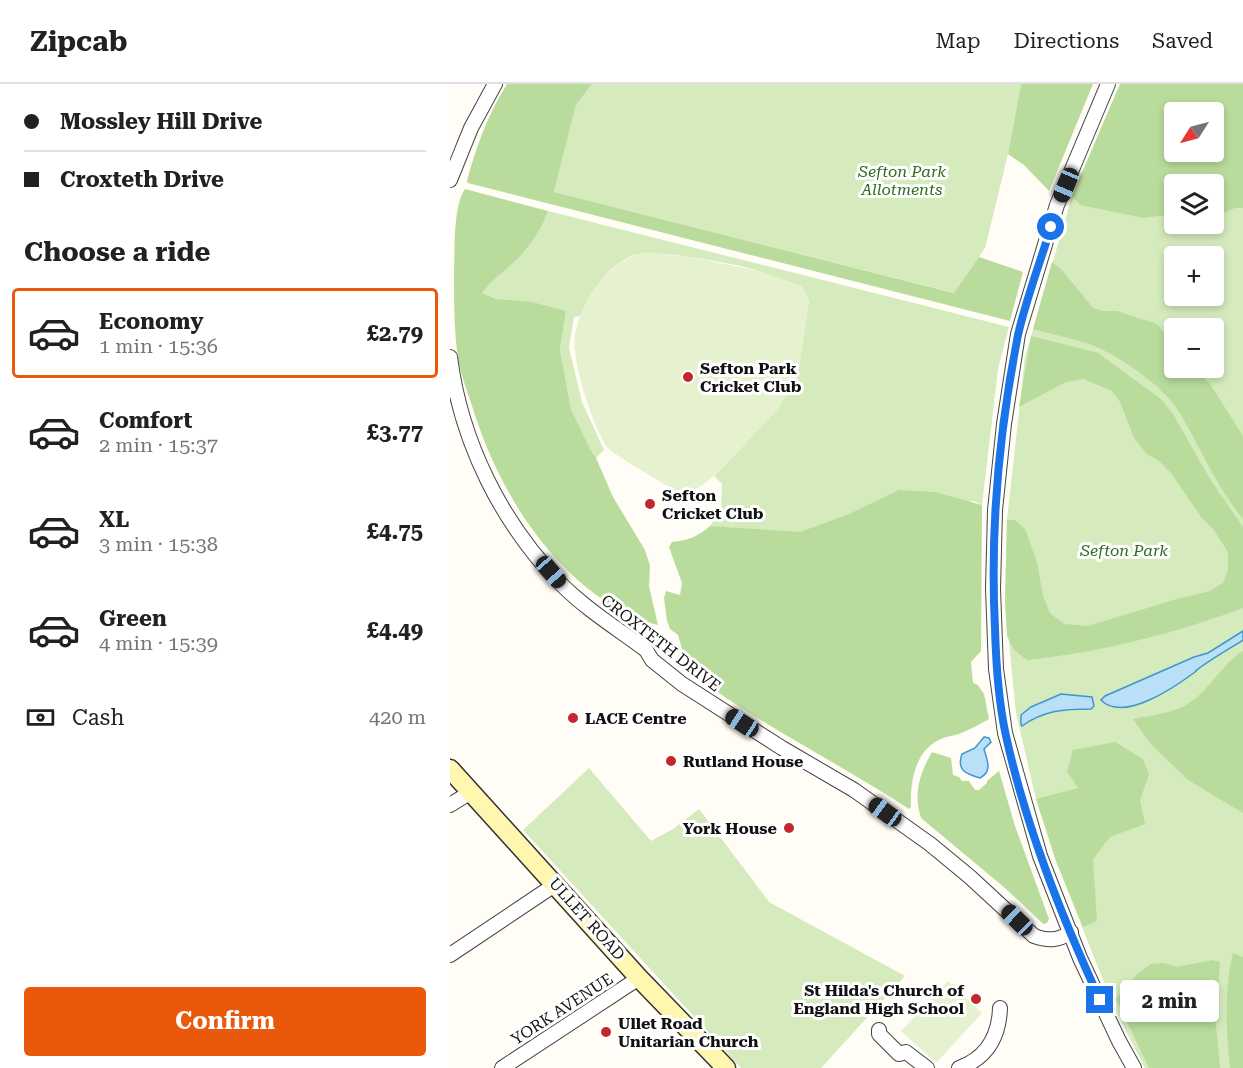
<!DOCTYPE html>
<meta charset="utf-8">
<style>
body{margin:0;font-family:"Roboto Serif",serif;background:#f2f2f2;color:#202124;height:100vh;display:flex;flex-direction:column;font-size:22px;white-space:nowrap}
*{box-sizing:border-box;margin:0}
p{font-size:20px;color:#757577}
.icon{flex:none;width:33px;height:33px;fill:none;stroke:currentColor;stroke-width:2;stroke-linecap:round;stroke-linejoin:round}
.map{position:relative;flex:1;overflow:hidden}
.drawer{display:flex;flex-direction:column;background:#fff;width:450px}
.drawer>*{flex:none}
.hud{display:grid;align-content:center;height:132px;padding:0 24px;background:#fff}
.needle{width:39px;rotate:234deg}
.fabs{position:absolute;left:714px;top:18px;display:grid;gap:12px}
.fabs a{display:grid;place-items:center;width:60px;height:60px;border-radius:6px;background:#fff;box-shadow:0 3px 9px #0003;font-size:30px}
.end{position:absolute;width:27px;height:27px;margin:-14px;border:8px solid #1a73e8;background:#fff;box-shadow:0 0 0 3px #fff}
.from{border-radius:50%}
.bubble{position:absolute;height:42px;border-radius:6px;background:#fff;box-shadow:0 3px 9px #0003;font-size:20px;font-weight:700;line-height:42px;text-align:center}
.car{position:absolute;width:18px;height:36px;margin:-18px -9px;border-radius:8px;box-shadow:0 0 4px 2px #0007;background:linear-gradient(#222 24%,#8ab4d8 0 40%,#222 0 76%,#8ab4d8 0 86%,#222 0)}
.hud b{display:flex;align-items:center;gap:21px;height:57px;font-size:22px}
.hud b+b{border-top:2px solid #e0e0e0}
.hud i{width:15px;height:15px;background:#202124}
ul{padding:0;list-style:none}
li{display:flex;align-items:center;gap:18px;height:90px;margin:0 12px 9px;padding:0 12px;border:3px solid transparent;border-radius:6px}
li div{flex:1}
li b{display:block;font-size:22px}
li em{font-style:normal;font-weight:700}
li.current{border-color:#ea580c}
li>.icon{width:54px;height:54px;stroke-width:1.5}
h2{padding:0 24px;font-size:27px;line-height:72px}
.pay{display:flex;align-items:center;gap:15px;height:66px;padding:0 24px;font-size:22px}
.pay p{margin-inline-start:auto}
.primary-button{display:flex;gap:12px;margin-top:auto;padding:12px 24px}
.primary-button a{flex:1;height:69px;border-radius:6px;background:#ea580c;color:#fff;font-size:24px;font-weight:700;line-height:69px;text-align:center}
header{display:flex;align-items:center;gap:36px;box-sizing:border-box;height:84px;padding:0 30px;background:#fff;border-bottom:2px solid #e0e0e0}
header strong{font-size:28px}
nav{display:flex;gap:33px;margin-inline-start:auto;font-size:21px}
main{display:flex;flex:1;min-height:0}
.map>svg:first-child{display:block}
.green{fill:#d5ebbd;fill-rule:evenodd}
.forest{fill:#b9dc9c;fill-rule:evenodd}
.pitch{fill:#e6f2cf}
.water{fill:#b9e0f7;stroke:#3f96cf;stroke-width:1.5}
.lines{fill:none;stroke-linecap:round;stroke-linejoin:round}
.street-casing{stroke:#444;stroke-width:16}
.secondary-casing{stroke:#333;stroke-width:21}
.street{stroke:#fff;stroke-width:14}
.secondary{stroke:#fff6b0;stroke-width:18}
.route{stroke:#1a73e8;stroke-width:8}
.poi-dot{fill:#c4262e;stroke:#fff;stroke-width:2}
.labels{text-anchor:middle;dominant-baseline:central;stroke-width:6;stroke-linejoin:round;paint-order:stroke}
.park-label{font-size:16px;font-style:italic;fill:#2f6b1f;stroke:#fff}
.poi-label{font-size:16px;font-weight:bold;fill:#111;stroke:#fff;text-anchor:start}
.street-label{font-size:16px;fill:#111;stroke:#fff}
</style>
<header>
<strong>Zipcab</strong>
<nav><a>Map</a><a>Directions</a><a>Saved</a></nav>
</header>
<main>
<section class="drawer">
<div class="hud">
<b><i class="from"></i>Mossley Hill Drive</b>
<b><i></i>Croxteth Drive</b>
</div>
<h2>Choose a ride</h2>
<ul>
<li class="current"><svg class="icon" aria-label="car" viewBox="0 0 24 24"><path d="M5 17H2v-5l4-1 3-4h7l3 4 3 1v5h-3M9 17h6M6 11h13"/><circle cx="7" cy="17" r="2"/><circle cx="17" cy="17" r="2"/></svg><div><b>Economy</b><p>1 min · 15:36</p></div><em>£2.79</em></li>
<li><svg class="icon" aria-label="car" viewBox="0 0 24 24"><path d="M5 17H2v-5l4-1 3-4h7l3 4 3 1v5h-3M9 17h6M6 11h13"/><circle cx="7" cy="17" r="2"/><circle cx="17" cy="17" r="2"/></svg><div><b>Comfort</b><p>2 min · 15:37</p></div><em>£3.77</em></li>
<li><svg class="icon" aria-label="car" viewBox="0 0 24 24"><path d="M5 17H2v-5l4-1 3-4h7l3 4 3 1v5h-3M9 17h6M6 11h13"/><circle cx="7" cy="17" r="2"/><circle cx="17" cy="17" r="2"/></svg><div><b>XL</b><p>3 min · 15:38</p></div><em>£4.75</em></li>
<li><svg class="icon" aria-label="car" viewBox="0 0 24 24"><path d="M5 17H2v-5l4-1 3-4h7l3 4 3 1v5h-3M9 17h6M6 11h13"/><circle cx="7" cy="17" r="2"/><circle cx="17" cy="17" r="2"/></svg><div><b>Green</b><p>4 min · 15:39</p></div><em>£4.49</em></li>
</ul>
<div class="pay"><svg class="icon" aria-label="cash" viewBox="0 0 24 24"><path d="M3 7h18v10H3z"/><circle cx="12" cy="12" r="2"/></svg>Cash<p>420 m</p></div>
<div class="primary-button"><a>Confirm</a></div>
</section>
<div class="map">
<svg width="793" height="984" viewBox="0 0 793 984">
<rect width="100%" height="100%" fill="#fffdf5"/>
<g class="green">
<polygon points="142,0 571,0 558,70 535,164 505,209 104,108 126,21"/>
<path d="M670,0H793V984H695L664,924L606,777L586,715L566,629L555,518L557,436L575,273L622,112ZM724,28H764V68H724ZM724,100H764V140H724ZM724,172H764V212H724ZM724,244H764V284H724Z"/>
<path d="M98,127L559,243L548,285L532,421L524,417L399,430L350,449L260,442L271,426L272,400L264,392L325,328L342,303L349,283L359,216C344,207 328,194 311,188C292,180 200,164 184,171C158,181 140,207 131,232L124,233L119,264L132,318L154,366L146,374L140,366L121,325L110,266L116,227L46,215L32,209C55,182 85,161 98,127Z"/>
<polygon points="139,684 201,757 223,745 249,725 319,818 455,892 371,984 291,984 73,746"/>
</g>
<g class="forest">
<path d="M57,0H142L126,21L104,108L504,209L529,173L573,188L560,237L18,99L17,97C26,63 38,30 57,0Z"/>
<polygon points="571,0 643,0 599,107 574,81 558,70"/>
<path d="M670,0H793V124H785L764,133V100H724V130L694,134L630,121L622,112ZM724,28H764V68H724Z"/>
<path d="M15,105L98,127C92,145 78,165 63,179C52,188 42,197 32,209L46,215L82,218L116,227L110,266L121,325L140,365L146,374L163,413L195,466L200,482L199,502L208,541C198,538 187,536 178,531C99,489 49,407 23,325C17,306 9,287 7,267C4,240 4,213 4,185C5,165 3,122 15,105Z"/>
<path d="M602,178L611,185L643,224L654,227H667L707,240L724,262V284H743L760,300L793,352V435C766,402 751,365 730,329C715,304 675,276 649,264C628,255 604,251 583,245Z"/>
<path d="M581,252L648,269L711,315L723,330L760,395L793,443V524C724,550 650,568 577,576L564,566L557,552L555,518L557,436H565L575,445L587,478L593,512L600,529L614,540L638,542L727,515L760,507L773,499L778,486V468L764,446L752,434L721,389L709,377L697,370L684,354L670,318L662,307L634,295L616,298L569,323Z"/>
<path d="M449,406L485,408L532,421L531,567L521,578L523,599L528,601L534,610L539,635C529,641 519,646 509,650C502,652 493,653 487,657C464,669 460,701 461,723L459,725C383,675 301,637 230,580V574L234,572L228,551L220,545L217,537L214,514L216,507L230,511L232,499L219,463L222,458C238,456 248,453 260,442L350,448L399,430Z"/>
<path d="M793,567V729L738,696L700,659L683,635C698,632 722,629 734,622C758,610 770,581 793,567Z"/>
<polygon points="665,658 693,675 699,691 690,716 695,740 660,753 643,775 647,837 633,843 606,777 586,715 628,704 617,687 623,666"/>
<path d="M482,668L501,674L503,691L509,693L512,697H519L525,706H529L537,699V697L549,687L565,742L599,835L597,839L593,840L589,836L555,804L471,734C463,709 470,689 482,668Z"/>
<path d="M783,869L793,873V984H780C776,947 774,906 783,869Z"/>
<polygon points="762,876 770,878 766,942 770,984 699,984 666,915 688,889 701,880 714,879 727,883"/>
</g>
<g class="pitch">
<path d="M196,168L247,174L312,188L352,202L359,216L349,283L342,303L325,328L270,387L253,401L233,411C220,403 161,370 156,362C142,339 121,277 125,251C131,215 159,175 196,168Z"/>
<polygon points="498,897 532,929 486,979 451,947"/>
</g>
<g class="water">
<path d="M793,547V556C784,562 748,583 745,588C725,603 673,639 651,616L655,612L744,573L758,569Z"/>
<path d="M611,610L642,613L644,622L641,625C615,625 594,626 572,642L571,640V631L581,623Z"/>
<path d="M534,653L539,654L541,658L534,665C537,676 543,687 530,694C517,690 506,687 512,670L525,664Z"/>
</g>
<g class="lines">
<g class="street-casing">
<g id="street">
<polyline points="658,0 607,121 568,250 554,340 545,426 543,505 546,585 555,649 590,772 630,874 669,957 684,984"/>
<polyline points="0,96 21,44 45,0"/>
<path d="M0,273C11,359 52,440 112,501C137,526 168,545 196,566L202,576L232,600L332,664L404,706L480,760L520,793L584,852C598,857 608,857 621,848"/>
<polyline points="0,721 21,708"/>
<polyline points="0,871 106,800"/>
<polyline points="429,946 429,950 449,970 456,968 477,984"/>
<polyline points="52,984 189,894"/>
<path d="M509,984C537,974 549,952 550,924"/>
</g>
</g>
<g class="secondary-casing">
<polyline id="secondary" points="0,685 189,894 276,984"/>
</g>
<use href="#street" class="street"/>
<use href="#secondary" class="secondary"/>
</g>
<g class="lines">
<path class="route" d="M601,143C590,179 576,215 568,251C549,347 540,446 545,544C546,580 548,616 556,652C576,743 611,831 650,916"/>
</g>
<g class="poi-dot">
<circle cx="238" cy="293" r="6"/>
<circle cx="200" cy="420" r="6"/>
<circle cx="123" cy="634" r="6"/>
<circle cx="221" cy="677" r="6"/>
<circle cx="339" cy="744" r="6"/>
<circle cx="526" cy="915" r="6"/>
<circle cx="156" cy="948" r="6"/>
</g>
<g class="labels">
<g class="park-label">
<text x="452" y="87">Sefton Park<tspan x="452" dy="18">Allotments</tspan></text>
<text x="674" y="466">Sefton Park</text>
</g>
<g class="poi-label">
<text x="250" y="284">Sefton Park<tspan x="250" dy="18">Cricket Club</tspan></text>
<text x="212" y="411">Sefton<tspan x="212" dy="18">Cricket Club</tspan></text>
<text x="135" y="634">LACE Centre</text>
<text x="233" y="677">Rutland House</text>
<text x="327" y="744" text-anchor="end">York House</text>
<text x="514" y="906" text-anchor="end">St Hilda's Church of<tspan x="514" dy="18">England High School</tspan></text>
<text x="168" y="939">Ullet Road<tspan x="168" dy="18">Unitarian Church</tspan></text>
</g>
<g class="street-label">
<text transform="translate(211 559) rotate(38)">CROXTETH DRIVE</text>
<text transform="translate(137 835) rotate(48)">ULLET ROAD</text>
<text transform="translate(112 925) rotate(-33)">YORK AVENUE</text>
</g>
</g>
</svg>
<div class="fabs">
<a><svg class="needle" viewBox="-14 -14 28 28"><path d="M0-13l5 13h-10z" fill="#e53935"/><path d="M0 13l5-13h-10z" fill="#757577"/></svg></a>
<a><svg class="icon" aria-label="layers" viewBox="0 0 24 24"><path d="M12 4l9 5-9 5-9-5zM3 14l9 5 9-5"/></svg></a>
<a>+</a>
<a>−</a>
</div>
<i class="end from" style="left:601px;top:143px"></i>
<i class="end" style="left:650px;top:916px"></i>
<div class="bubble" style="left:670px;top:896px;width:99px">2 min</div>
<i class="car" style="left:616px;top:101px;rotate:203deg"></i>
<i class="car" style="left:101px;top:488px;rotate:139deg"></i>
<i class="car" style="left:292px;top:639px;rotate:303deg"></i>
<i class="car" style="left:435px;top:728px;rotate:306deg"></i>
<i class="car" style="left:567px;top:836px;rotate:314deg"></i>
</div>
</main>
